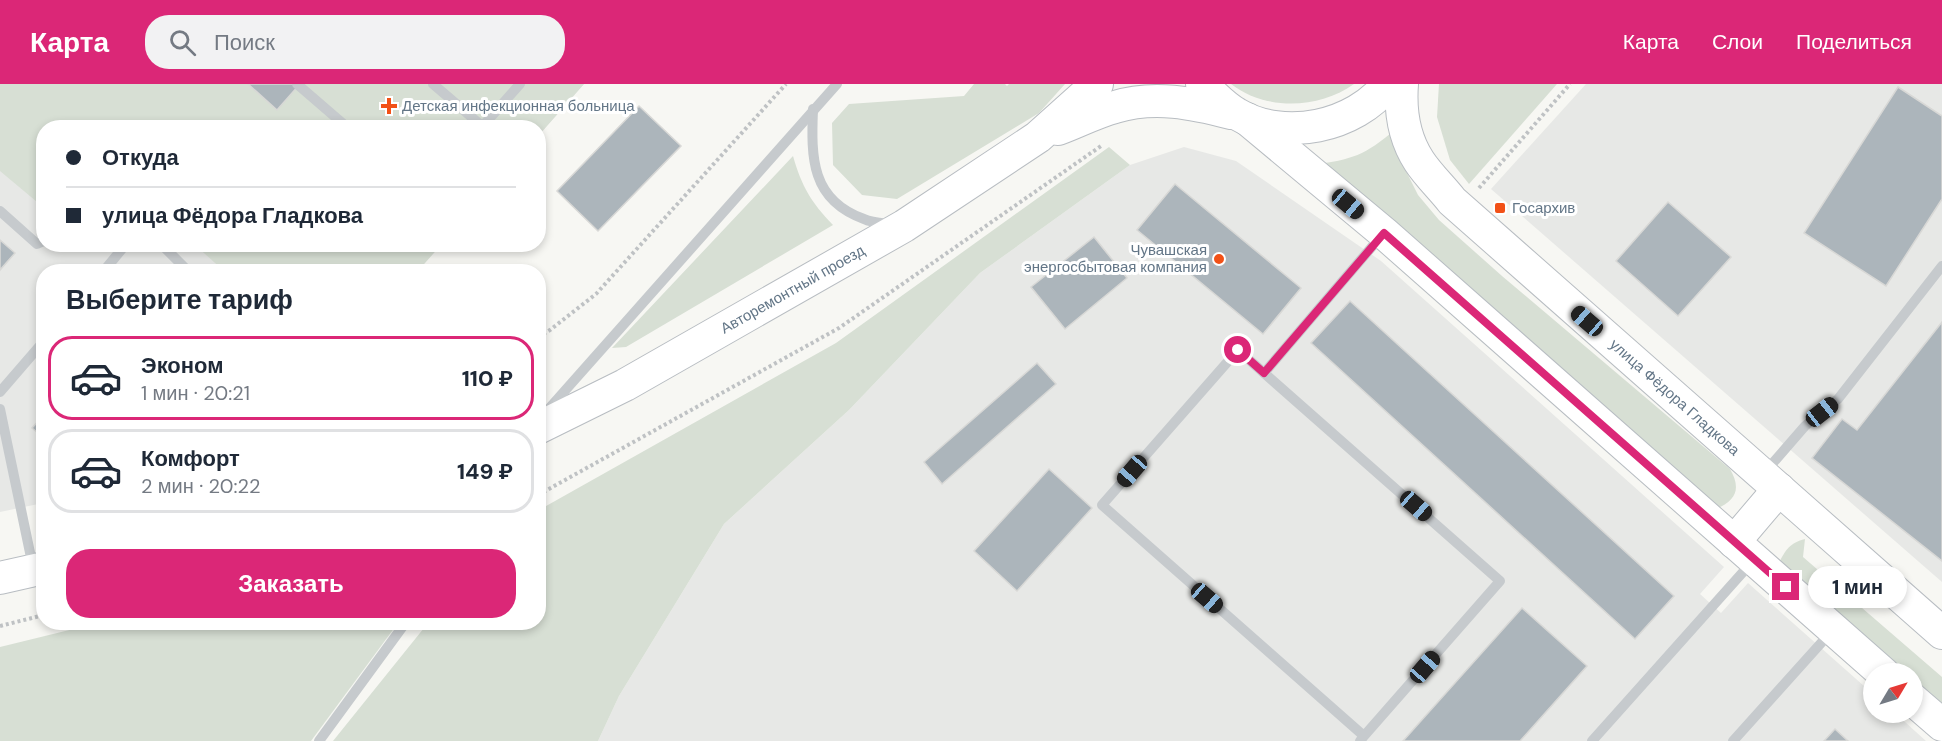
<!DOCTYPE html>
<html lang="ru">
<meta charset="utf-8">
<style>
body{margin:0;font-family:"DM Sans",sans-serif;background:#f2f2f3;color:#1f2937;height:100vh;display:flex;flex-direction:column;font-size:22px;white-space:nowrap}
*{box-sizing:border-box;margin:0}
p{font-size:20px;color:#747a83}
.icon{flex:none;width:33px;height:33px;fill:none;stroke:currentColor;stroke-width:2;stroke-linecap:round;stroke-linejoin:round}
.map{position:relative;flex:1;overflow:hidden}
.side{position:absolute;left:36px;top:180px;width:510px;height:366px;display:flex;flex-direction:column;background:#fff;border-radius:24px;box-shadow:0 3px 9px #0003}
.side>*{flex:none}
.hud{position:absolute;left:36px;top:36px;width:510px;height:132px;border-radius:24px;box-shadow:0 3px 9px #0003;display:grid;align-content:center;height:132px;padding:0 30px;background:#fff}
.needle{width:39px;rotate:52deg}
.tools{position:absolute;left:1863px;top:579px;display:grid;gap:12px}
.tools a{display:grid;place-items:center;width:60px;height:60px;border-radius:50%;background:#fff;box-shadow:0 3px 9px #0003;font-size:30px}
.end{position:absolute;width:27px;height:27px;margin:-14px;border:8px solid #db2777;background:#fff;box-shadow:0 0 0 3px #fff}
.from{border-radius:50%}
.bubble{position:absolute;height:42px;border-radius:21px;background:#fff;box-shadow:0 3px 9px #0003;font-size:20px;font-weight:800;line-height:42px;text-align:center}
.car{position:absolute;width:18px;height:36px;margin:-18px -9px;border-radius:8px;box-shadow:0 0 4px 2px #0007;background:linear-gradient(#222 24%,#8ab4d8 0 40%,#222 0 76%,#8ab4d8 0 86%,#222 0)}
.hud b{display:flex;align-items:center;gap:21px;height:57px;font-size:22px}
.hud b+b{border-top:2px solid #e0e1e3}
.hud i{width:15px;height:15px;background:#1f2937}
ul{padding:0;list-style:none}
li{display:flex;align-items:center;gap:18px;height:84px;margin:0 12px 9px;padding:0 18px;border:3px solid #e0e1e3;border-radius:24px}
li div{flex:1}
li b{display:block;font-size:22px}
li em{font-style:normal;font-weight:800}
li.selected{border-color:#db2777}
li>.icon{width:54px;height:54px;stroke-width:1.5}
h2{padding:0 30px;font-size:27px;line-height:72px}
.button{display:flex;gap:12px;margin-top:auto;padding:12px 30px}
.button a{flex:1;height:69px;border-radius:24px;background:#db2777;color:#fff;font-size:24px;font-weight:800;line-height:69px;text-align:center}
header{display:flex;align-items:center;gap:36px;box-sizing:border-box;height:84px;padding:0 30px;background:#db2777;color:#fff}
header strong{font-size:28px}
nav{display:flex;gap:33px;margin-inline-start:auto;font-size:21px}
.search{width:420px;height:54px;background:#f2f2f3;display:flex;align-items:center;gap:15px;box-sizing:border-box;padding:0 21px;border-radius:24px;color:#747a83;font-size:22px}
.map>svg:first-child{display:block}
.built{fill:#e7e8e6}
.green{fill:#d7dfd4}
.building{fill:#acb5bb;stroke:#d8d8d6;stroke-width:1.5}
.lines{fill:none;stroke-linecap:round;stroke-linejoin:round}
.secondary-casing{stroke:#b8bdc2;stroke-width:34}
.path{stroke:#bfc2c4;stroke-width:4;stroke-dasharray:3 3;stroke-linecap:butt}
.lane{stroke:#c6cacd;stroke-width:10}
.secondary{stroke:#fff;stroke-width:32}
.route{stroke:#db2777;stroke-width:8}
.poi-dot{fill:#f25117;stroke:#fff;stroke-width:2}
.labels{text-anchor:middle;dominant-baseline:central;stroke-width:6;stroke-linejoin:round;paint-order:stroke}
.poi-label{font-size:15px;fill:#637687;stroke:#fff;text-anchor:start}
.street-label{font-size:15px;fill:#637687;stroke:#fff}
</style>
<header>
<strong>Карта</strong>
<div class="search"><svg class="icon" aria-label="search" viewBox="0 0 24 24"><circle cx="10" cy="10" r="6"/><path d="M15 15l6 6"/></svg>Поиск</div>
<nav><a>Карта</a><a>Слои</a><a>Поделиться</a></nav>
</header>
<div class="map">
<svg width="1942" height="657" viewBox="0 0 1942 657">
<rect width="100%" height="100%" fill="#f7f7f3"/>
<g class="built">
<polygon points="0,0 584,0 539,51 538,44 44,44 44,160 441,161 417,187 44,188 43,419 0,428"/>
<polygon points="1586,0 1942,0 1942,498 1491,105"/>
<polygon points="1184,63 1236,77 1381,177 1724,483 1700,510 1721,529 1748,499 1873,610 1874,628 1895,629 1926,657 598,657 619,612 724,440 849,326 980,189 1130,81"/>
</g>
<g class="green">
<polygon points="0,0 584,0 539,51 538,44 44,44 43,123 0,87"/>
<polygon points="974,0 1005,0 1007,2 1009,0 1065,0 1039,29 897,115 862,111 833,81 832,39 849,20 964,12"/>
<path d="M1231,0H1354C1319,25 1266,27 1231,0Z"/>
<polygon points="1439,0 1557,0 1469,100 1450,76 1437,33"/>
<path d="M1396,45L1405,85L1418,111L1439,136L1502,192L1730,385C1741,404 1737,416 1716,425L1313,81C1353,75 1364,72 1396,45Z"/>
<polygon points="1109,63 1130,81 980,189 849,326 724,440 619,612 598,657 333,657 428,539 538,538 539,426 836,259"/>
<path d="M793,72C802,103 811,118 833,141L626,263L612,264Z"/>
<polygon points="195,161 441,161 417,188 224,187"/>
<path d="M1805,455L1803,473L1942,593V631L1913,606L1912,590L1894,589L1779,479C1786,465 1790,459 1805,455Z"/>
<polygon points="102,538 398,538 398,539 311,657 0,657 0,563"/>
</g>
<g class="building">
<polygon points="248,0 300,0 277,26"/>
<polygon points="1898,3 1942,32 1942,115 1886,202 1804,149"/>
<polygon points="639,22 681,62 598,147 557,107"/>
<polygon points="1175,100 1301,204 1263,250 1137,146"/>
<polygon points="1668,118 1731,173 1678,232 1616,177"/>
<polygon points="1094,153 1127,194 1065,245 1031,203"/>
<polygon points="0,156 15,169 0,186"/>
<polygon points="1350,217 1674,512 1635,555 1311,259"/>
<polygon points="1942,238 1942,477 1812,374 1842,335 1857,346"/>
<polygon points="1037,279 1056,300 942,400 924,378"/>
<polygon points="44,331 44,354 32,344"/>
<polygon points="1049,385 1092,424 1017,507 974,467"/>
<polygon points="1522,524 1587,582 1520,657 1403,657"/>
<polygon points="1835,645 1848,657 1824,657"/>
</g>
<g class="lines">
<g class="secondary-casing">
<g id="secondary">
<path d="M1202,0C1213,11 1224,23 1237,30C1284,58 1355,43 1388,0"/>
<path id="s1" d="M1402,0C1400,26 1404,54 1419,77C1428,91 1442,104 1452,117L1942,549"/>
<polyline points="1247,35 1384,149 1884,590"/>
<path d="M1058,45C1077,38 1096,28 1115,23C1154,11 1193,19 1231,29"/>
<path id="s2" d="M538,344L625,301L904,142L1038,53L1097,0"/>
<polyline points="1734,458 1779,405"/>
<polyline points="0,494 44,484"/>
<polyline points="1912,615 1942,641"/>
</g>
</g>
<g class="path">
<polyline points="1479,104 1570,0"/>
<polyline points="538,253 550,246 596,210 786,0"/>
<polyline points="538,411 839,244 1101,62"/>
<polyline points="0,542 44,531"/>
</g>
<g class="lane">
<polyline points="297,0 348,44"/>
<polyline points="433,0 482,42"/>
<path d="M813,25C811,74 811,116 864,135C872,139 883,139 892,140"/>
<polyline points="481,44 520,0"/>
<polyline points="0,127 37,160 44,157"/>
<polyline points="161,160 189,188"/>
<polyline points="103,188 126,160"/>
<polyline points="1264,289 1382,151"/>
<polyline points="0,308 44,257"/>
<polyline points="0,325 33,483"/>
<polyline points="546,328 837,0"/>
<polyline points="1765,388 1805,342 1838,315 1942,182"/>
<polyline points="319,657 406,538"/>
<polyline points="1360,657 1364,652 1500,497 1238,266 1102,421 1364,652"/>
<polyline points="1592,657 1752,478"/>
<polyline points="1733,657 1831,548"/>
</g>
<use href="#secondary" class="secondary"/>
</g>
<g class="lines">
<polyline class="route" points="1238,266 1264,289 1384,149 1786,503"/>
</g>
<g class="poi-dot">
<path d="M386 13h6v6h6v6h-6v6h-6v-6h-6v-6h6z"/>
<rect x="1494" y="118" width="12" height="12" rx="3"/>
<circle cx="1219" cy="175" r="6"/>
</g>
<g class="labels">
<g class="poi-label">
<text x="402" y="22">Детская инфекционная больница</text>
<text x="1512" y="124">Госархив</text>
<text x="1207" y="166" text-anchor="end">Чувашская<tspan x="1207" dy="17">энергосбытовая компания</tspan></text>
</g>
<g class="street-label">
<text stroke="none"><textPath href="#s2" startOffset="290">Авторемонтный проезд</textPath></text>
<text stroke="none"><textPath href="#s1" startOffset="429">улица Фёдора Гладкова</textPath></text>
</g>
</g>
</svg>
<div class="tools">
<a><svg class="needle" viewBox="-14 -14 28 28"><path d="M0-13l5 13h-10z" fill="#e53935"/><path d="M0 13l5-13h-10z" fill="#747a83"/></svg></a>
</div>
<i class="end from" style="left:1238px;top:266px"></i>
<i class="end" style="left:1786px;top:503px"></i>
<div class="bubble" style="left:1808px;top:482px;width:99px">1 мин</div>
<i class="car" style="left:1348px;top:120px;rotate:130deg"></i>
<i class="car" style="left:1587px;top:237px;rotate:311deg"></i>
<i class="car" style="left:1822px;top:328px;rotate:52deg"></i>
<i class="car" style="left:1132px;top:387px;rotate:221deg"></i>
<i class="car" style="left:1416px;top:422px;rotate:131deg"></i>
<i class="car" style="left:1207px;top:514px;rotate:131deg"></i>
<i class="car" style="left:1425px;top:583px;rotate:41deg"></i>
<div class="hud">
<b><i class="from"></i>Откуда</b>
<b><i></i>улица Фёдора Гладкова</b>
</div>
<section class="side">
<h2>Выберите тариф</h2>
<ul>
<li class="selected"><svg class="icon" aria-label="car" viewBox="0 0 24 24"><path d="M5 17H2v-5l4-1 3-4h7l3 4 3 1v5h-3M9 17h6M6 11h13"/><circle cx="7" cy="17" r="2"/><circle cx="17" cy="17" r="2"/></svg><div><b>Эконом</b><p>1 мин · 20:21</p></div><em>110 ₽</em></li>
<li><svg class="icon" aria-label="car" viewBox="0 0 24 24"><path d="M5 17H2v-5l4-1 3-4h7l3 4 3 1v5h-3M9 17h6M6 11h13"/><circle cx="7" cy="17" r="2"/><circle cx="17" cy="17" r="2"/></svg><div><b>Комфорт</b><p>2 мин · 20:22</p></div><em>149 ₽</em></li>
</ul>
<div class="button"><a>Заказать</a></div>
</section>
</div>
